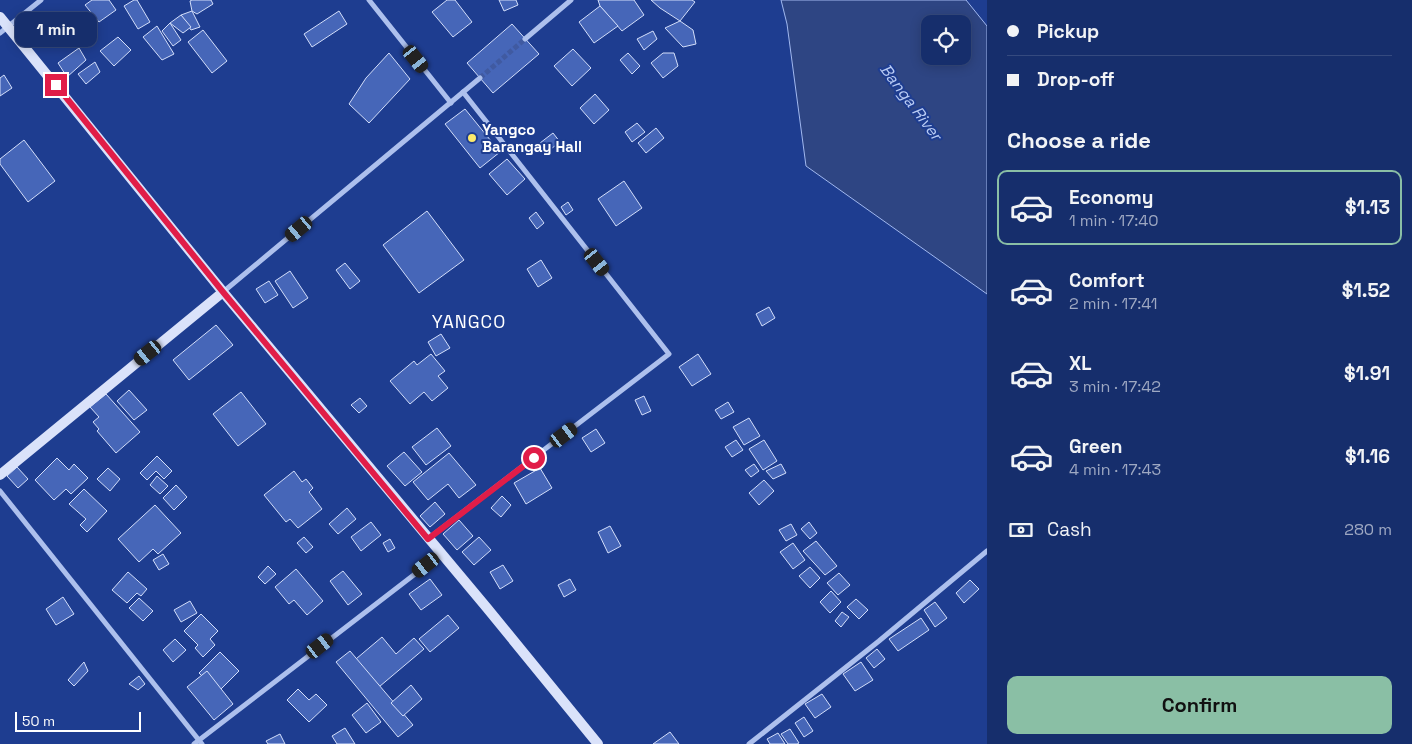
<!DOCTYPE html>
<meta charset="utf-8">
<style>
body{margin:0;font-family:"Space Grotesk",sans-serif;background:#233a74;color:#f1f3f6;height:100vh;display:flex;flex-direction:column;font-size:19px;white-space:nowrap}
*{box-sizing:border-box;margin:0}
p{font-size:16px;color:#9ea8c2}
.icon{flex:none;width:28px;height:28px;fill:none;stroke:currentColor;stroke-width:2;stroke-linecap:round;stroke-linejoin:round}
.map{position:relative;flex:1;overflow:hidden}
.drawer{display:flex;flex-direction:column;background:#162e6c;width:425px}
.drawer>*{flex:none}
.guide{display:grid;align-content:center;height:110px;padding:0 20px;background:#162e6c}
.controls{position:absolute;left:921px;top:15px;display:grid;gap:10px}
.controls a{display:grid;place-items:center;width:50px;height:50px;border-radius:10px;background:#162e6c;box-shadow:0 2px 12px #0003,0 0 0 1px #354a7f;font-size:25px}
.scale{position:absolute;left:15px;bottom:12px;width:126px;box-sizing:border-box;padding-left:5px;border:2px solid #fff;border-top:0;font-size:14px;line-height:18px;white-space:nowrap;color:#fff;-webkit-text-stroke:4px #1e3d90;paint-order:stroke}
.end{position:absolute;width:22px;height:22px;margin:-11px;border:6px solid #e11d48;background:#fff;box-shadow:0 0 0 2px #fff}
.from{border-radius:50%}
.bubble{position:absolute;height:35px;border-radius:10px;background:#162e6c;box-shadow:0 2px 12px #0003,0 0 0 1px #354a7f;font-size:16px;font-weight:600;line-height:35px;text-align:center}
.car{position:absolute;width:15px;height:30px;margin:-15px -8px;border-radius:6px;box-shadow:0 0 4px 1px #0007;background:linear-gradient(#222 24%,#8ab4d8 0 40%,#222 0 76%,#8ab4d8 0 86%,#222 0)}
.guide b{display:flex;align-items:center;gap:18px;height:48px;font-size:19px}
.guide b+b{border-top:1px solid #354a7f}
.guide i{width:12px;height:12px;background:#f1f3f6}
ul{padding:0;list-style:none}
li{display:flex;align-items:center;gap:15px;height:75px;margin:0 10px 8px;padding:0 10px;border:2px solid transparent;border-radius:10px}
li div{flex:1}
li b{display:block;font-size:19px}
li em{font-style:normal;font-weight:600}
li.on{border-color:#8abfa5}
li>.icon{width:45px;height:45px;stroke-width:1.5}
h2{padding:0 20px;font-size:22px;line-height:60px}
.pay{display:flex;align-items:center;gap:12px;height:55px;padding:0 20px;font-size:19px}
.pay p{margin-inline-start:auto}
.action{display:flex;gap:10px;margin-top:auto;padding:10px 20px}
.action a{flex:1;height:58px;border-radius:10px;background:#8abfa5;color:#111;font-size:20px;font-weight:600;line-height:58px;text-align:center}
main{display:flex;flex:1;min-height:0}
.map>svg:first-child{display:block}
.water{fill:#2e4583;stroke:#a1b8ef;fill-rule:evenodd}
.building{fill:#4666b8;stroke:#d3defa}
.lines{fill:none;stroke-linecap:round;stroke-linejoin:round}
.street-tunnel{stroke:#405aa1;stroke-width:5;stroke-dasharray:5 2.5;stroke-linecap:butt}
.street{stroke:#adc0ed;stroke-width:5}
.secondary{stroke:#dae2fa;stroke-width:10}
.route{stroke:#e11d48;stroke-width:6}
.poi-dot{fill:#fcea6c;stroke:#1e3d90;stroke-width:2}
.labels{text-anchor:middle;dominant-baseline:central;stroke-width:4;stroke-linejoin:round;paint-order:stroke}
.poi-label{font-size:15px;font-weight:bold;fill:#fff;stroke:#1e3d90;text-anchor:start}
.water-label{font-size:16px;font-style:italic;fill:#b9cbf4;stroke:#1e3d90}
.quarter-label{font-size:18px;letter-spacing:1px;fill:#fff;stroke:#1e3d90}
</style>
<main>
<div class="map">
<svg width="987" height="744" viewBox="0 0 987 744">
<rect width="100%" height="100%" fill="#1e3d90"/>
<path class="water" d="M781,0H966L987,26V294L806,166L787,24ZM930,24H962V56H930Z"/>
<g class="building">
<polygon points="92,0 109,0 116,10 99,22 85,5"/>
<polygon points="134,0 137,0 150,22 138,29 124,6"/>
<polygon points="192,0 211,0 213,4 197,14 192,11 190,1"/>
<polygon points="447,0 455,0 472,22 453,37 432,12"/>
<polygon points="499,0 516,0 518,5 504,11"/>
<polygon points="598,0 634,0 644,15 622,31 600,6"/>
<polygon points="651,0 692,0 695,2 680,21 660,8"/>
<polygon points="600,6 618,26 594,43 579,22"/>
<polygon points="192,11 200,27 191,30 181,15"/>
<polygon points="339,11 347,24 312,47 304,34"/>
<polygon points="181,15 191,27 183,33 170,23"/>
<polygon points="680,21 693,30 696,44 683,47 665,28"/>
<polygon points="170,23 181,40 173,46 162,31"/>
<polygon points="512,24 539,54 493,93 467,63"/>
<polygon points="157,26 174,54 162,60 143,37"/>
<polygon points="203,30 227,61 212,73 188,42"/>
<polygon points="653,31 657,39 644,50 637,39"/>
<polygon points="118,37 131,50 114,66 100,51"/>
<polygon points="79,48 86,60 67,77 58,63"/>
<polygon points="573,49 591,68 572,86 554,66"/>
<polygon points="389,53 410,79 369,123 349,104 366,78"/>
<polygon points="628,53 640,66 632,74 620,60"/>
<polygon points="663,53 674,53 678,66 663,78 651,63"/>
<polygon points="95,62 100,72 86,84 78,74"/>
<polygon points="4,75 12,88 0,96 0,78"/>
<polygon points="595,94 609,110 594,124 580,108"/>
<polygon points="465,109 500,152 480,168 445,124"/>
<polygon points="637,123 645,132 632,142 625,132"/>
<polygon points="656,128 664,138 646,153 638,143"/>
<polygon points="553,133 560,142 547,152 540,143"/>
<polygon points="24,140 55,181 28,202 0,164 0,159"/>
<polygon points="507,159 525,179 507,195 489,174"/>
<polygon points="624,181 642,208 616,226 598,199"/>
<polygon points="568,202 573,210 566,215 561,207"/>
<polygon points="427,211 464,260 419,293 383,245"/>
<polygon points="536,212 544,223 537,229 529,218"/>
<polygon points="541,260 552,278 538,287 527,269"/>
<polygon points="345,263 360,281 350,289 336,270"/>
<polygon points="290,271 308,298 293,308 275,281"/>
<polygon points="269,281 278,295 265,303 256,289"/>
<polygon points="769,307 775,318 762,326 756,314"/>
<polygon points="216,325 233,345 189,380 173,360"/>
<polygon points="441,334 450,348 436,356 428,342"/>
<polygon points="431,354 445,371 438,376 448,388 432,401 424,392 410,404 390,381 414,361 417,365"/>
<polygon points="698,354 711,374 692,386 679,367"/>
<polygon points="129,390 147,410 134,420 117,401"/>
<polygon points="241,392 266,424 238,446 213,414"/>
<polygon points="106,394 140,432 116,453 97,431 99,429 93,422 99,417 90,407"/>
<polygon points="644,396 651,411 642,415 635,400"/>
<polygon points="360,398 367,406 359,413 351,405"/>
<polygon points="728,402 734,412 721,419 715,410"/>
<polygon points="749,418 760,436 744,445 733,427"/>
<polygon points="437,428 451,446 426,465 412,447"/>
<polygon points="596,429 605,443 591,452 582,438"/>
<polygon points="736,440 743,450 732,457 725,447"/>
<polygon points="764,440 777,461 763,470 749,449"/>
<polygon points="404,452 422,472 405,486 387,466"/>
<polygon points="449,453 476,485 459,498 448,484 428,500 413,482"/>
<polygon points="157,456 172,471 164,479 156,471 147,480 140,473"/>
<polygon points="57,458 69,470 74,464 88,478 71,494 66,489 54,500 35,480"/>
<polygon points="754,464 759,471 751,477 745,470"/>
<polygon points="781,464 786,473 773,479 766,471"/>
<polygon points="17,467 28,479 18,488 7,476"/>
<polygon points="108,468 120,479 110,491 97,479"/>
<polygon points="540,468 552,488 526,504 514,483"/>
<polygon points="294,471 302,482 306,479 313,488 309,492 322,509 298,528 290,519 286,522 264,495"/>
<polygon points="157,476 168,486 160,494 150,485"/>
<polygon points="764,480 774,491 759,505 749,493"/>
<polygon points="176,485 187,497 174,510 163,498"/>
<polygon points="84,489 107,511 87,532 80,525 86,519 69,504"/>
<polygon points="502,496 511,505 501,517 491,508"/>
<polygon points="435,502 445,514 430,527 420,516"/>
<polygon points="155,505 181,533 158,554 153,549 139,562 118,539"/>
<polygon points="347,508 356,519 338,534 329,524"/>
<polygon points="459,520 473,536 457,550 443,534"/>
<polygon points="371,522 381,535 361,551 351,537"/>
<polygon points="809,522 817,533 810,539 801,529"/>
<polygon points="791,524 797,535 786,541 779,530"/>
<polygon points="610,526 621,546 608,553 598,532"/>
<polygon points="304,537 313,547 306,553 297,543"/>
<polygon points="479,537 491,550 474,565 462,552"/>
<polygon points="390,539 395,548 388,552 383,543"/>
<polygon points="816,541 837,566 825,575 803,551"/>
<polygon points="793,543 805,560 793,569 780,552"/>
<polygon points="163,554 169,564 159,570 153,560"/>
<polygon points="503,565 513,581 500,589 490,572"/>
<polygon points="268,566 276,574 265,584 258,577"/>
<polygon points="810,567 820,578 810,588 799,576"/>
<polygon points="296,569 323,601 307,615 294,600 289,604 275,587"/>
<polygon points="343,571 362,594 348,605 330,581"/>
<polygon points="128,572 147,589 141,596 137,593 127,603 112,590"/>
<polygon points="839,573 850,585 838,595 827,583"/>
<polygon points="430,579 442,595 421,610 409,594"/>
<polygon points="570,579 576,590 564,597 558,585"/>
<polygon points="970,580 979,589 964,603 956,593"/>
<polygon points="831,591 841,602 830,613 820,602"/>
<polygon points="63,597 74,614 56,625 46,609"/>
<polygon points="139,598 153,611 143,621 129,608"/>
<polygon points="856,599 868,610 859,619 847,607"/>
<polygon points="190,601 197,613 181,622 174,610"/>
<polygon points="935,602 947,618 935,627 924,610"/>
<polygon points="842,612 849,617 841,627 835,621"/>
<polygon points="201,614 218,631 210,639 215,645 203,657 195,648 198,645 184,631"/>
<polygon points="448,615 459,628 430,652 419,639"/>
<polygon points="921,618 929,630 898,651 889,639"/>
<polygon points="382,637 396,654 414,638 424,649 373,692 350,664"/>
<polygon points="175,639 186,650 173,662 163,650"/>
<polygon points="877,649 885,659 874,668 866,658"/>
<polygon points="350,651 413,725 398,737 336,662"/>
<polygon points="220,652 239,671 218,692 199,673"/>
<polygon points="84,662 88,671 74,686 68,680"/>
<polygon points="861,662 873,680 855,691 843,674"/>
<polygon points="207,671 233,704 214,720 187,687"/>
<polygon points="139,676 145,684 138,690 129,684"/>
<polygon points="411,685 422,699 403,716 391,703"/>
<polygon points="298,689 309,700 316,694 327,705 309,722 287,700"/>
<polygon points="822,694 831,707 815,718 805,704"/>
<polygon points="367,703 381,722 366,733 352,715"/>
<polygon points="804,717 813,731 804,737 795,723"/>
<polygon points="345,728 355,744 337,744 332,736"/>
<polygon points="790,729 799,743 797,744 788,744 781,734"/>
<polygon points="670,732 679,744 653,744"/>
<polygon points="778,733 785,744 770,744 767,739"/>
<polygon points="280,734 285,744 268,744 266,741"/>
</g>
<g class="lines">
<polyline class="street-tunnel" points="480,78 525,39"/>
<g class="street">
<polyline points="369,0 451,103"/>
<polyline points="0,33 41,0"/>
<polyline points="525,39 571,0"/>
<polyline points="223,292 480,78"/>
<polyline points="0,491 202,744"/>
<polyline points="429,538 669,354 463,92"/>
<polyline points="194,744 441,554"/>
<polyline points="749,744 879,641 987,551"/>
</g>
<g class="secondary">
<polyline points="0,17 223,292 487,608 598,744"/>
<polyline points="0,475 223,292"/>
</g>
</g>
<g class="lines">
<polyline class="route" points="56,85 223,292 428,539 534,458"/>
</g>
<circle class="poi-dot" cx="472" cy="138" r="5"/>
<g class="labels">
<g class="poi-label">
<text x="482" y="129">Yangco<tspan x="482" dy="17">Barangay Hall</tspan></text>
</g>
<g class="water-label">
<text transform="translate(911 102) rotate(53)">Banga River</text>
</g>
<g class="quarter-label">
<text x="469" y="321">YANGCO</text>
</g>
</g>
</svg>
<div class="controls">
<a><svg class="icon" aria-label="locate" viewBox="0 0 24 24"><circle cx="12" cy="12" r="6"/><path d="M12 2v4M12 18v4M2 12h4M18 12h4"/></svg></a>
</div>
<div class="scale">50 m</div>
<i class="end from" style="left:534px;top:458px"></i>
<i class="end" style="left:56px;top:85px"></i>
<div class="bubble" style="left:15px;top:12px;width:82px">1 min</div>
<i class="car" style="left:416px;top:59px;rotate:141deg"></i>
<i class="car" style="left:299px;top:229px;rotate:230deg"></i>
<i class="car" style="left:597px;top:262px;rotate:142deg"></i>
<i class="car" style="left:148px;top:353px;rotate:231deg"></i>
<i class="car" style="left:564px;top:435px;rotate:53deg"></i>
<i class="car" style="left:426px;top:565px;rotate:232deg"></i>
<i class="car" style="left:320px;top:646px;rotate:52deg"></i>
</div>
<section class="drawer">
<div class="guide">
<b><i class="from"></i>Pickup</b>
<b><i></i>Drop-off</b>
</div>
<h2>Choose a ride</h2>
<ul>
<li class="on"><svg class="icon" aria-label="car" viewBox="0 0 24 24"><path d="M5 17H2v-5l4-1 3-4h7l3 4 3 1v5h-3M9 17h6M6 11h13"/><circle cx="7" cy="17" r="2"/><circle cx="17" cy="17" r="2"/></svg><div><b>Economy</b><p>1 min · 17:40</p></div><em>$1.13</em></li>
<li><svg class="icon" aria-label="car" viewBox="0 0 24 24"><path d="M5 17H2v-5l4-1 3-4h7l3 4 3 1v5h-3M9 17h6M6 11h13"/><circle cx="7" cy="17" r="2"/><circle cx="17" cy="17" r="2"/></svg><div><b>Comfort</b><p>2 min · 17:41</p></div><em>$1.52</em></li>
<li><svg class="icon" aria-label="car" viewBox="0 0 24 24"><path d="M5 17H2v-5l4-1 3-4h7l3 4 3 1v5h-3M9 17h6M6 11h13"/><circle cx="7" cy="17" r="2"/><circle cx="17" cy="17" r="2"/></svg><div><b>XL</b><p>3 min · 17:42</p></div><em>$1.91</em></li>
<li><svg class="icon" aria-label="car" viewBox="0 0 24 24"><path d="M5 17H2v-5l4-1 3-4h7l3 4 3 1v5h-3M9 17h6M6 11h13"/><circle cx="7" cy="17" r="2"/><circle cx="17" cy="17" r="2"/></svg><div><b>Green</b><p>4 min · 17:43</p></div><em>$1.16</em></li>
</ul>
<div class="pay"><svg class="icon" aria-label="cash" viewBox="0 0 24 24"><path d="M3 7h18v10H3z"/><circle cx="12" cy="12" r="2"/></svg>Cash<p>280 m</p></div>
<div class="action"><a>Confirm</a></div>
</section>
</main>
